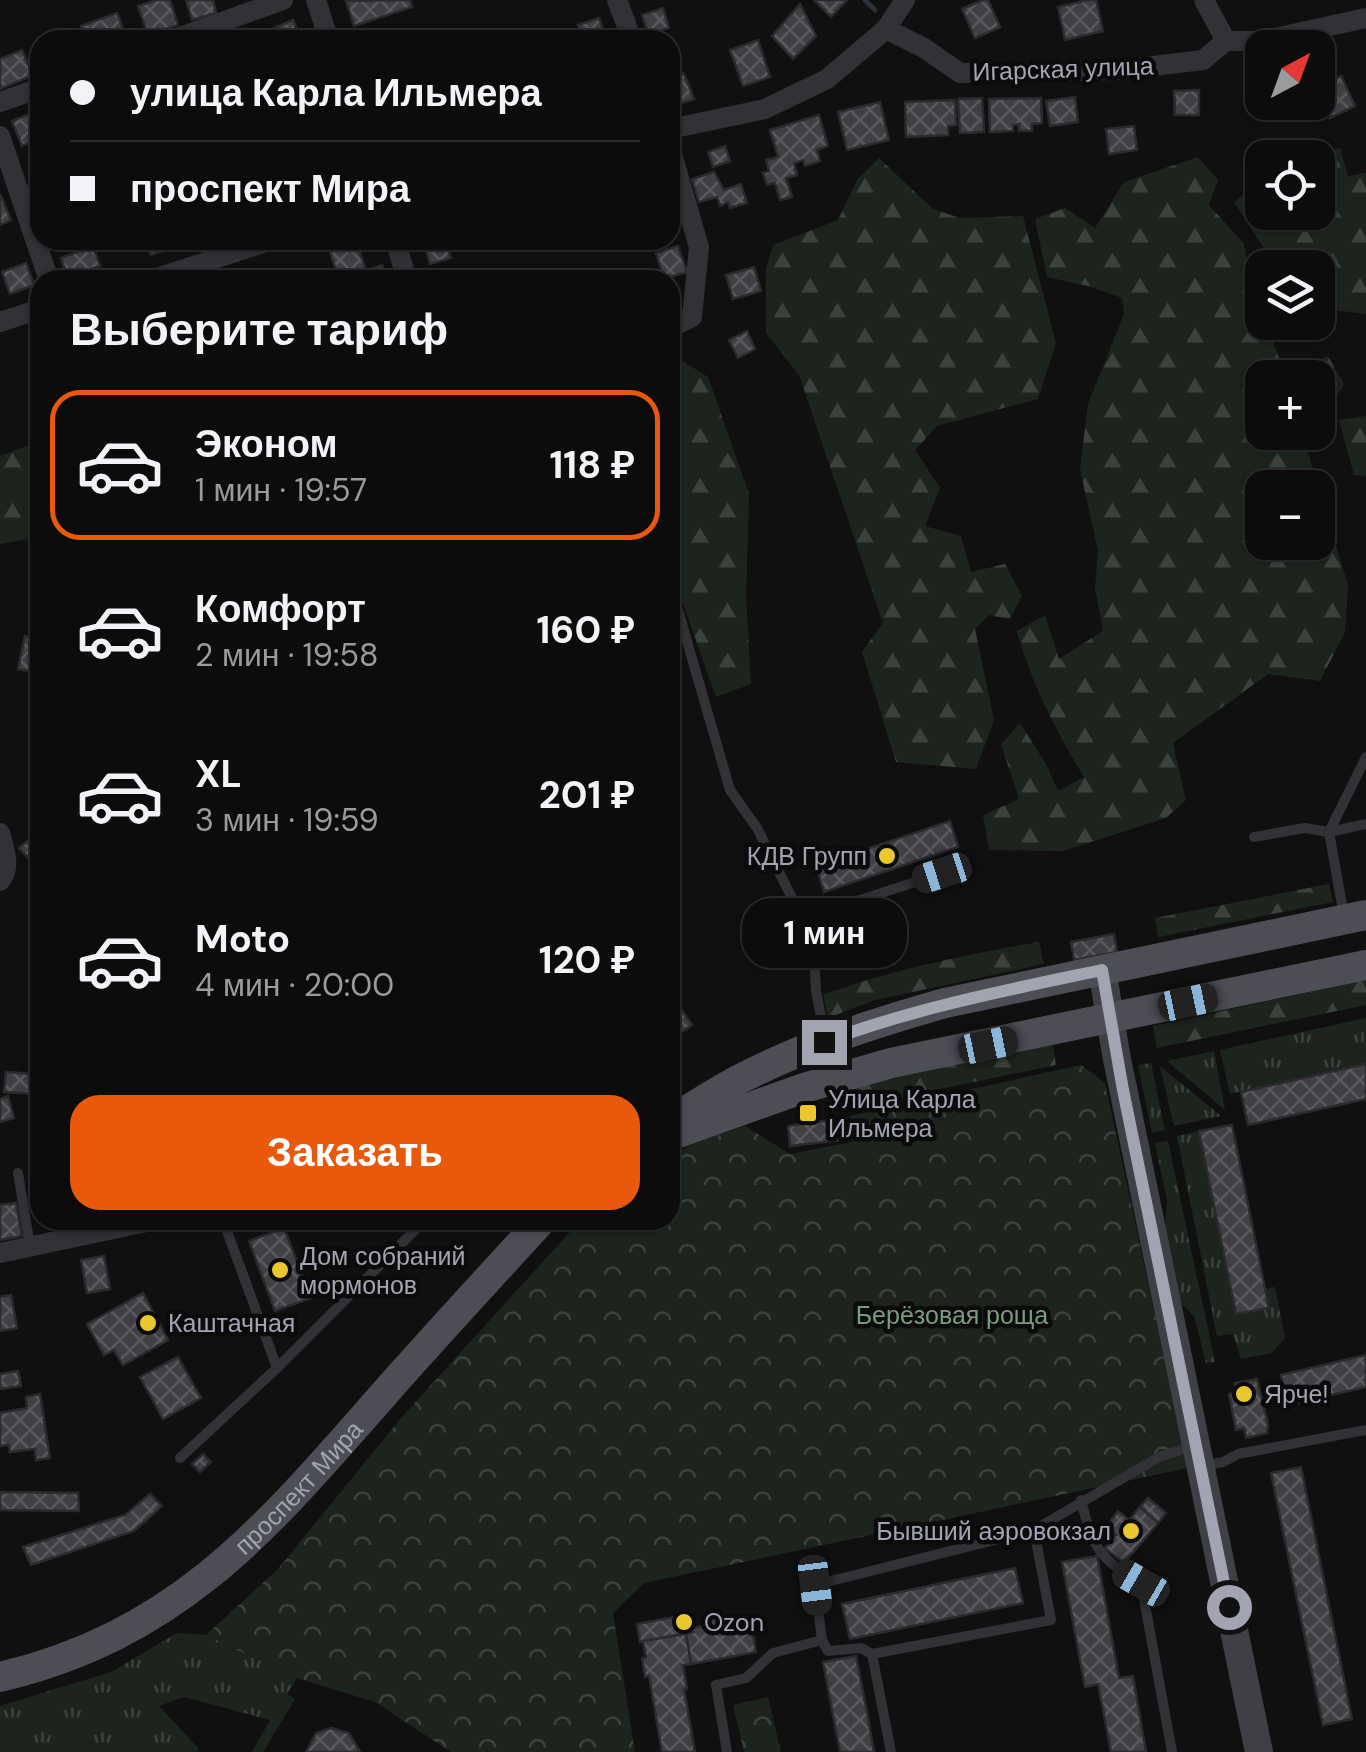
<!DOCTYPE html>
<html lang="ru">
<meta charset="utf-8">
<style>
body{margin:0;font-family:"DM Sans",sans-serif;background:#1a1a1b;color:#f1f3f6;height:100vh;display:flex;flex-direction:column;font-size:38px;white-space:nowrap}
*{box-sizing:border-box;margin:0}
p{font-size:32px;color:#9a9b9d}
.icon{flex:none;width:55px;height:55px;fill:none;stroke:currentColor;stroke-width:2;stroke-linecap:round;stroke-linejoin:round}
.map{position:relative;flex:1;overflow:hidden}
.side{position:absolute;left:30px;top:270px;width:650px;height:960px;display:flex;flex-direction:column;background:#0c0c0d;border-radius:30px;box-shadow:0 2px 8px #0004,0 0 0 2px #2c2c2e}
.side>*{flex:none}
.guide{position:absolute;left:30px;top:30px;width:650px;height:220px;border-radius:30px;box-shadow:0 2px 8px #0004,0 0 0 2px #2c2c2e;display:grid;align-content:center;height:220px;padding:0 40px;background:#0c0c0d}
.needle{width:65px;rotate:41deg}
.fabs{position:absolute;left:1245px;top:30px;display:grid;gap:20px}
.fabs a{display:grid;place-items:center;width:90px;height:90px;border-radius:20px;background:#0c0c0d;box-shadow:0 2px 8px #0004,0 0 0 2px #2c2c2e;font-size:50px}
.end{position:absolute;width:45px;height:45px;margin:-22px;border:12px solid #a2a4b2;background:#111;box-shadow:0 0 0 5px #111}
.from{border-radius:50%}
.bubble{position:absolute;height:70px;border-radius:30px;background:#0c0c0d;box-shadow:0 2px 8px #0004,0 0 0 2px #2c2c2e;font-size:32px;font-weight:700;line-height:70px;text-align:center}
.car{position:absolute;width:30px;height:60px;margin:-30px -15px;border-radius:12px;box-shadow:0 0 8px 2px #0007;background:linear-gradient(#222 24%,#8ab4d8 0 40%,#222 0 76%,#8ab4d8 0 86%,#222 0)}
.guide b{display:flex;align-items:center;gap:35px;height:95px;font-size:38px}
.guide b+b{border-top:2px solid #2c2c2e}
.guide i{width:25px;height:25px;background:#f1f3f6}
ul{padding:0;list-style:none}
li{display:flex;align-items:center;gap:30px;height:150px;margin:0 20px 15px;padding:0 20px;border:5px solid transparent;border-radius:30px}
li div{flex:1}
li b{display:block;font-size:38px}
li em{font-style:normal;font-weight:700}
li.active{border-color:#ea580c}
li>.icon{width:90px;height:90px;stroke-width:1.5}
h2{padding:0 40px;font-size:45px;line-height:120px}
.action{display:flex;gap:20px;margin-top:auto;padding:20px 40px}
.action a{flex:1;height:115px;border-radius:30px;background:#ea580c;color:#fff;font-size:40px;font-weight:700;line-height:115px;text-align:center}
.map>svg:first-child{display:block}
.grass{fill:url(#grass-tufts)}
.forest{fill:url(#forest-firs);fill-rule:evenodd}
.park{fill:url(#park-crowns)}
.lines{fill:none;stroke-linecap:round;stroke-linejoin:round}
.stream{stroke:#2a3139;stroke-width:5}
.building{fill:url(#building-cross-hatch);stroke:#2b2a2d;stroke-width:2.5}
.lane{stroke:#313136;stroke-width:10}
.street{stroke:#313136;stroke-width:20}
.secondary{stroke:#3f4046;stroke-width:28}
.primary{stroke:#4d4e55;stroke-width:30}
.route{stroke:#a2a4b2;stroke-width:12}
.poi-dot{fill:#eac62f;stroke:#0b0b0c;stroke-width:4}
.labels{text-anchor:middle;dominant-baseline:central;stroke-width:9;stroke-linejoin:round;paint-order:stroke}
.street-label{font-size:25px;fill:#a2a4b2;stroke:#0b0b0c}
.poi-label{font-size:25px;fill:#a2a4b2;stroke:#0b0b0c;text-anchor:start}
.park-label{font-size:25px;fill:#799c80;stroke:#0b0b0c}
</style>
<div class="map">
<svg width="1366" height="1752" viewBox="0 0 1366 1752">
<defs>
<pattern id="grass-tufts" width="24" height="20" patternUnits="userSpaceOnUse" patternTransform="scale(2.5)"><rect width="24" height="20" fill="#1d241e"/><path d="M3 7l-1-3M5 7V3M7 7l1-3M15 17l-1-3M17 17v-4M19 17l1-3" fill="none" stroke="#3b413c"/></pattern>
<pattern id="forest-firs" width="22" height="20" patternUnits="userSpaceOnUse" patternTransform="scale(2.5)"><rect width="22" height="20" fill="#1d241e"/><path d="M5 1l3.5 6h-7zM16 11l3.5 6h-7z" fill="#3b413c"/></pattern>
<pattern id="park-crowns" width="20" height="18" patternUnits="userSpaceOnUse" patternTransform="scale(2.5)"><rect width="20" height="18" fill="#1d241e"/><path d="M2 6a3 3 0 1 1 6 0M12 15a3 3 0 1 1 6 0" fill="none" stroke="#3b413c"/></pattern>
<pattern id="building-cross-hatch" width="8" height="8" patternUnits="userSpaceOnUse" patternTransform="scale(2.5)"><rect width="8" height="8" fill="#3f3f44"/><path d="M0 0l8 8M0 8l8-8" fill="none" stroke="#58585d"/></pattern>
</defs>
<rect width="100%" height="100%" fill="#101011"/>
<g class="grass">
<polygon points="1366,1018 1366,1064 1230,1094 1220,1050"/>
<polygon points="1214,1051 1225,1110 1167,1061"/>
<polygon points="1151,1063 1165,1130 1152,1133 1138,1065"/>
<polygon points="1160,1066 1221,1116 1174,1126"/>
<polygon points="1199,1131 1236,1314 1268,1308 1265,1289 1275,1287 1285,1338 1272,1353 1241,1359 1233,1334 1217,1336 1177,1136"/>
<polygon points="1168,1141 1215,1362 1206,1363 1194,1316 1178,1300 1165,1231 1167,1201 1155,1143"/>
<polygon points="177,1633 206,1635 297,1678 287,1694 295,1699 263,1752 252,1752 270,1720 184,1697 159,1706 199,1749 197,1752 0,1752 0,1706 111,1672"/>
</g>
<g class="forest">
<polygon points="1340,148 1348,176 1366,173 1366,314 1326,309 1318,302 1318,268 1276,267 1234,202 1262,179 1262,212 1318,212 1318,158 1303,157"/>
<path d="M1198,157L1218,180L1209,205L1244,244L1252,289L1262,314V322L1266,323L1286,377L1262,378V432L1302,433L1348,585L1345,632L1320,681L1268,674L1173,743L1186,800L1166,818L1063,851L989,850L983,815L1019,799L1001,744L1020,723L1046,764L1058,791L1084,777C1056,731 1031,683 1017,631L1045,615L1059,659L1103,631L1095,588L1098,551L1080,469L1088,404L1124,314L1122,298L1088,286L1047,277L1035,219L1065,208L1095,228L1124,182ZM1262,488H1318V542H1262Z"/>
<polygon points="879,158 933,209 960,218 1023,216 1056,343 1038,399 937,426 915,450 940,488 925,526 961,536 971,572 1005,564 1022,596 1010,619 989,615 975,629 994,720 976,769 896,762 862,652 883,623 799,375 766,333 766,269 773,245 838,220 857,180"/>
<polygon points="670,353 708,377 749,494 746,597 751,684 716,697 670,567"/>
<polygon points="1328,356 1344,384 1332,404 1318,397 1318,378 1306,377 1302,367"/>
<polygon points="1366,416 1366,476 1354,475 1339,420"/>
<polygon points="40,441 40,537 0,544 0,456"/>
<polygon points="1329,884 1333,902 1158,937 1155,918"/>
<path d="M1039,942L1044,964L875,1000L828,1018L823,995C893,969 965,955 1039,942Z"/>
<polygon points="1366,980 1366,1005 1157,1048 1153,1026"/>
<polygon points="1052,1041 1056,1065 853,1107 848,1083"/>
</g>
<g class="park">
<polygon points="1081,1065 1105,1083 1188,1468 644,1583 613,1613 635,1752 451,1752 375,1702 297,1678 206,1635 278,1569 401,1418 580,1221 670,1220 670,1158 690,1145 745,1126 790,1154 852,1142 850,1116"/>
<polygon points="768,1697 781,1752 744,1752 733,1705"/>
</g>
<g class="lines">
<polyline class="stream" points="865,0 875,10"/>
</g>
<g class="building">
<polygon points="157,0 170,0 178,25 148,35 138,6"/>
<polygon points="186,0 213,0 216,13 192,20"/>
<polygon points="410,0 412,7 354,26 346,1"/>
<polygon points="814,0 847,0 831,17"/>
<polygon points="983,0 988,0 1000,27 975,38 962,9"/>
<polygon points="1088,0 1096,0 1103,31 1065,40 1058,7"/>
<polygon points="800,4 816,36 793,59 772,36"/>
<polygon points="663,8 669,28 649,34 642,15"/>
<polygon points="117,13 127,40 87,40 81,26"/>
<polygon points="599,18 607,40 583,40 578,25"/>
<polygon points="293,20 301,40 260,40 258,35"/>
<polygon points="758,40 770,77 743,86 730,50"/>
<polygon points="22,50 33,75 0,89 0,59"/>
<polygon points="684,73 694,99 671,107 670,78"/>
<polygon points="1341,76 1355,106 1330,118 1318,88"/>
<polygon points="1199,90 1199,115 1175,115 1174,91"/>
<polygon points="1075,97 1078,122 1050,126 1046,101"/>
<polygon points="982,98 984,132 960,133 958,99"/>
<polygon points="1041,98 1042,123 1032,124 1032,131 1019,131 1019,124 1013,125 1013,131 990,132 989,99"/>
<polygon points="955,100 956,125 948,126 948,135 906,137 905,102"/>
<polygon points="880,102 889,140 847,150 838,112"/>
<polygon points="35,112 40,139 22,146 12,121"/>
<polygon points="819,115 828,146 817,150 820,161 805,166 803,160 794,163 797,175 786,178 792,197 780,200 775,183 767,185 763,173 769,171 766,160 778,157 770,130"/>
<polygon points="1134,126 1137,150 1109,154 1106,129"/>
<polygon points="725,146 730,161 713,167 708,152"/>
<polygon points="714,172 724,190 741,184 747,203 730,208 728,202 720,206 717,197 699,202 692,179"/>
<polygon points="0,194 11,220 0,225"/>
<polygon points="145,240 171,240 174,247 151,255"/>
<polygon points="423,240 446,240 451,258 430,264"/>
<polygon points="357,243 366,271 382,265 387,280 339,280 330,252"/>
<polygon points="93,246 100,266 67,277 61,258"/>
<polygon points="678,246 687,272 664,279 656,253"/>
<polygon points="26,263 34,285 10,294 2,272"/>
<polygon points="754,267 761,291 733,299 726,275"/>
<polygon points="280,272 283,280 256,280"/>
<polygon points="747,331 755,349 738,358 729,340"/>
<polygon points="25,636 40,639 40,673 18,669"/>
<polygon points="950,821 958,847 824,892 816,866"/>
<polygon points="40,830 40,853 31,861 19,848"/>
<polygon points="1114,934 1117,952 1074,960 1071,942"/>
<polygon points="681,1009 692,1025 671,1039 670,1016"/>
<polygon points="1366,1064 1366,1099 1248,1125 1241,1092"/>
<polygon points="6,1072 34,1074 33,1094 4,1092"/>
<polygon points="8,1096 14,1118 0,1122 0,1099"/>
<polygon points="846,1118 849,1139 790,1146 788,1126"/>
<polygon points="1232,1125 1269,1308 1236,1314 1199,1131"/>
<polygon points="16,1203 22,1236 0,1240 0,1205"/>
<polygon points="284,1228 311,1298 275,1311 249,1241"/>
<polygon points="104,1256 110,1289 87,1293 81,1260"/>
<polygon points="143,1293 168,1340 123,1365 114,1350 104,1355 87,1324"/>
<polygon points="11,1295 17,1328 0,1331 0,1297"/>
<polygon points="1366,1355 1366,1387 1288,1405 1281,1375"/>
<polygon points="178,1357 201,1398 163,1419 140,1377"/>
<polygon points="18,1371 21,1386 0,1389 0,1374"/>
<polygon points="1257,1379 1268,1424 1267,1433 1246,1438 1244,1428 1236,1430 1229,1394 1236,1393 1235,1383"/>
<polygon points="40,1394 50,1458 36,1460 35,1449 10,1452 9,1445 0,1446 0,1413 27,1408 26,1397"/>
<polygon points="203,1454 211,1462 200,1472 192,1464"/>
<polygon points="1301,1467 1352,1719 1323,1725 1271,1473"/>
<polygon points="0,1492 78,1493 79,1511 0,1510"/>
<polygon points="150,1494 162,1506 134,1531 31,1565 23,1547 125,1515"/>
<polygon points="1148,1498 1166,1513 1158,1523 1140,1507"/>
<polygon points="1140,1507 1158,1523 1124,1563 1105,1548 1116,1535 1106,1527 1118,1511 1129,1520"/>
<polygon points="1097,1556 1119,1678 1133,1676 1146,1752 1111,1752 1098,1684 1085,1687 1062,1562"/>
<polygon points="1015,1568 1023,1603 850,1639 842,1604"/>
<polygon points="690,1614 693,1632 640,1642 637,1624"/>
<polygon points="724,1614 725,1622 750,1618 756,1652 691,1664 686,1634 693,1632 692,1628 707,1625 706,1618"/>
<polygon points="686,1634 691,1664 683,1665 687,1689 684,1689 695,1752 662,1752 649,1676 645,1677 642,1658 646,1657 643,1641"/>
<polygon points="856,1656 867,1712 874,1752 840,1752 823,1662"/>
<polygon points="331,1728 349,1733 360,1752 306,1752 316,1733"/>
</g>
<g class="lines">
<g class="lane">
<polyline points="678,610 730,790 757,828 813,940"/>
<polyline points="1254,837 1305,828 1329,832 1366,824"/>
<polyline points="1344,916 1329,832 1366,757"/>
<polyline points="832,1074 816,991 812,916 942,873"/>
<polyline points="18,1173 30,1246"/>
<polyline points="223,1220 277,1368"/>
<polyline points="180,1458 277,1368 425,1220"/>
<polyline points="1201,1466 1223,1462 1238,1454 1366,1430"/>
<path d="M1081,1500C1093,1548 1098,1558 1141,1583L1172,1752"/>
<polyline points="822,1640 815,1585 1034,1530 1159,1457 1196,1445"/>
<polyline points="727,1752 716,1685 746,1678 773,1653 822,1640 828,1651 861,1648 872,1654"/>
<polyline points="891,1752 872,1654 1051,1620 1034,1530"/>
</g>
<g class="street">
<polyline points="316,0 329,40"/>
<polyline points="617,0 632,40"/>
<polyline points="1204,0 1226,41"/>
<polyline points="886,29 905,0"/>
<polyline points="172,40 283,0"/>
<polyline points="0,102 40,88"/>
<polyline points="670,129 765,109 827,79 886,29 924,48 960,73 1120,70 1203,60 1226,41 1261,41 1366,18"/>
<polyline points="0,136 49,280"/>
<polyline points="670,147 699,247 692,317 670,328"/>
<polyline points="395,240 407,280"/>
<polyline points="151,280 272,240"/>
<polyline points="0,322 40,309"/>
<path d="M0,833C4,849 12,867 0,881"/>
<polyline points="0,1253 156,1220"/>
</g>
<polyline class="secondary" points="1102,969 1116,1054 1259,1752"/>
<g class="primary">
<path d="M670,1121C696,1105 722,1087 750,1074C812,1043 878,1022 945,1003L1366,915"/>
<polyline points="678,1133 804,1088 891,1063 1366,965"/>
<path id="s1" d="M0,1677C180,1634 267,1527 384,1394C436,1335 489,1278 542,1220"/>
</g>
</g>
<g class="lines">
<path class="route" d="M824,1042C914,1008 1007,990 1102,970L1123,1090L1229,1607"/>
</g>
<g class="poi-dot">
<circle cx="887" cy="856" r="10"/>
<rect x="798" y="1103" width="20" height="20" rx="5"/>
<circle cx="280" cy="1270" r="10"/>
<circle cx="148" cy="1323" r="10"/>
<circle cx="1244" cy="1394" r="10"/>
<circle cx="1131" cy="1531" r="10"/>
<circle cx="684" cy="1622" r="10"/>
</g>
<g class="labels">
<g class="street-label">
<text transform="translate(1063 69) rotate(-2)">Игарская улица</text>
<text stroke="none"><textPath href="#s1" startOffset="360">проспект Мира</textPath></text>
</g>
<g class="poi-label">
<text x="867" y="856" text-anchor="end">КДВ Групп</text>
<text x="828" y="1099">Улица Карла<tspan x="828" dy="29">Ильмера</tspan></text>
<text x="300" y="1256">Дом собраний<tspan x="300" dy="29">мормонов</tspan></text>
<text x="168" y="1323">Каштачная</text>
<text x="1264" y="1394">Ярче!</text>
<text x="1111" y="1531" text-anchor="end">Бывший аэровокзал</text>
<text x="704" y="1622">Ozon</text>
</g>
<g class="park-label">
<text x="952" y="1315">Берёзовая роща</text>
</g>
</g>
</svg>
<div class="fabs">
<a><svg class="needle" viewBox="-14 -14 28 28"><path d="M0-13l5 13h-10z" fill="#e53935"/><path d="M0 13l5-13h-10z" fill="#9a9b9d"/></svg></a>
<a><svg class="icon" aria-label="locate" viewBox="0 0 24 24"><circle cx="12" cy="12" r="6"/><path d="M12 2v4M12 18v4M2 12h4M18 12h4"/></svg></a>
<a><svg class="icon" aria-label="layers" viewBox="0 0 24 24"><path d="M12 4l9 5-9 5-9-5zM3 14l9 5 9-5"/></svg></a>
<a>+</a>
<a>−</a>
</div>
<i class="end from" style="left:1229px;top:1607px"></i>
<i class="end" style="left:824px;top:1042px"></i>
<div class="bubble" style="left:742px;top:898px;width:165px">1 мин</div>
<i class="car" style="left:942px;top:873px;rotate:252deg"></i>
<i class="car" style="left:1188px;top:1002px;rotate:78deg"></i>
<i class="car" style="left:988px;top:1045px;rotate:78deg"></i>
<i class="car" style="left:1141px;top:1583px;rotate:300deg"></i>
<i class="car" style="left:815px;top:1585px;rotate:173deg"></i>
<div class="guide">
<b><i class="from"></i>улица Карла Ильмера</b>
<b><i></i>проспект Мира</b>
</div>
<section class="side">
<h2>Выберите тариф</h2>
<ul>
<li class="active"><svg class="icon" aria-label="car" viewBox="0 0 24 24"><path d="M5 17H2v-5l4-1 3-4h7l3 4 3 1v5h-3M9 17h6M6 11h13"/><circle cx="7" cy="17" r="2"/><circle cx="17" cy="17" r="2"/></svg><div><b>Эконом</b><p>1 мин · 19:57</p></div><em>118 ₽</em></li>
<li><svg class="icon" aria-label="car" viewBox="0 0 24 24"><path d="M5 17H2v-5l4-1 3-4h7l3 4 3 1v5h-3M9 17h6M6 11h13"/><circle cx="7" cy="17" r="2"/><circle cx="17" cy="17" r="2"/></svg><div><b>Комфорт</b><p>2 мин · 19:58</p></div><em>160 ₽</em></li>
<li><svg class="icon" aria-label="car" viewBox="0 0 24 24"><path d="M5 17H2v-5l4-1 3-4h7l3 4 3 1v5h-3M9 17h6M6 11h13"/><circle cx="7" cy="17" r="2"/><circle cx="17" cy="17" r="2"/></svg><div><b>XL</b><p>3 мин · 19:59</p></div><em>201 ₽</em></li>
<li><svg class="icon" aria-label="car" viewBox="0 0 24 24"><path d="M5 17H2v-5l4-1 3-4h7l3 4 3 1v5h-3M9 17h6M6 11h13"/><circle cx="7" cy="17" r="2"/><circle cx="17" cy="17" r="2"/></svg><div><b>Moto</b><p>4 мин · 20:00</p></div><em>120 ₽</em></li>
</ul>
<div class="action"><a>Заказать</a></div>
</section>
</div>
